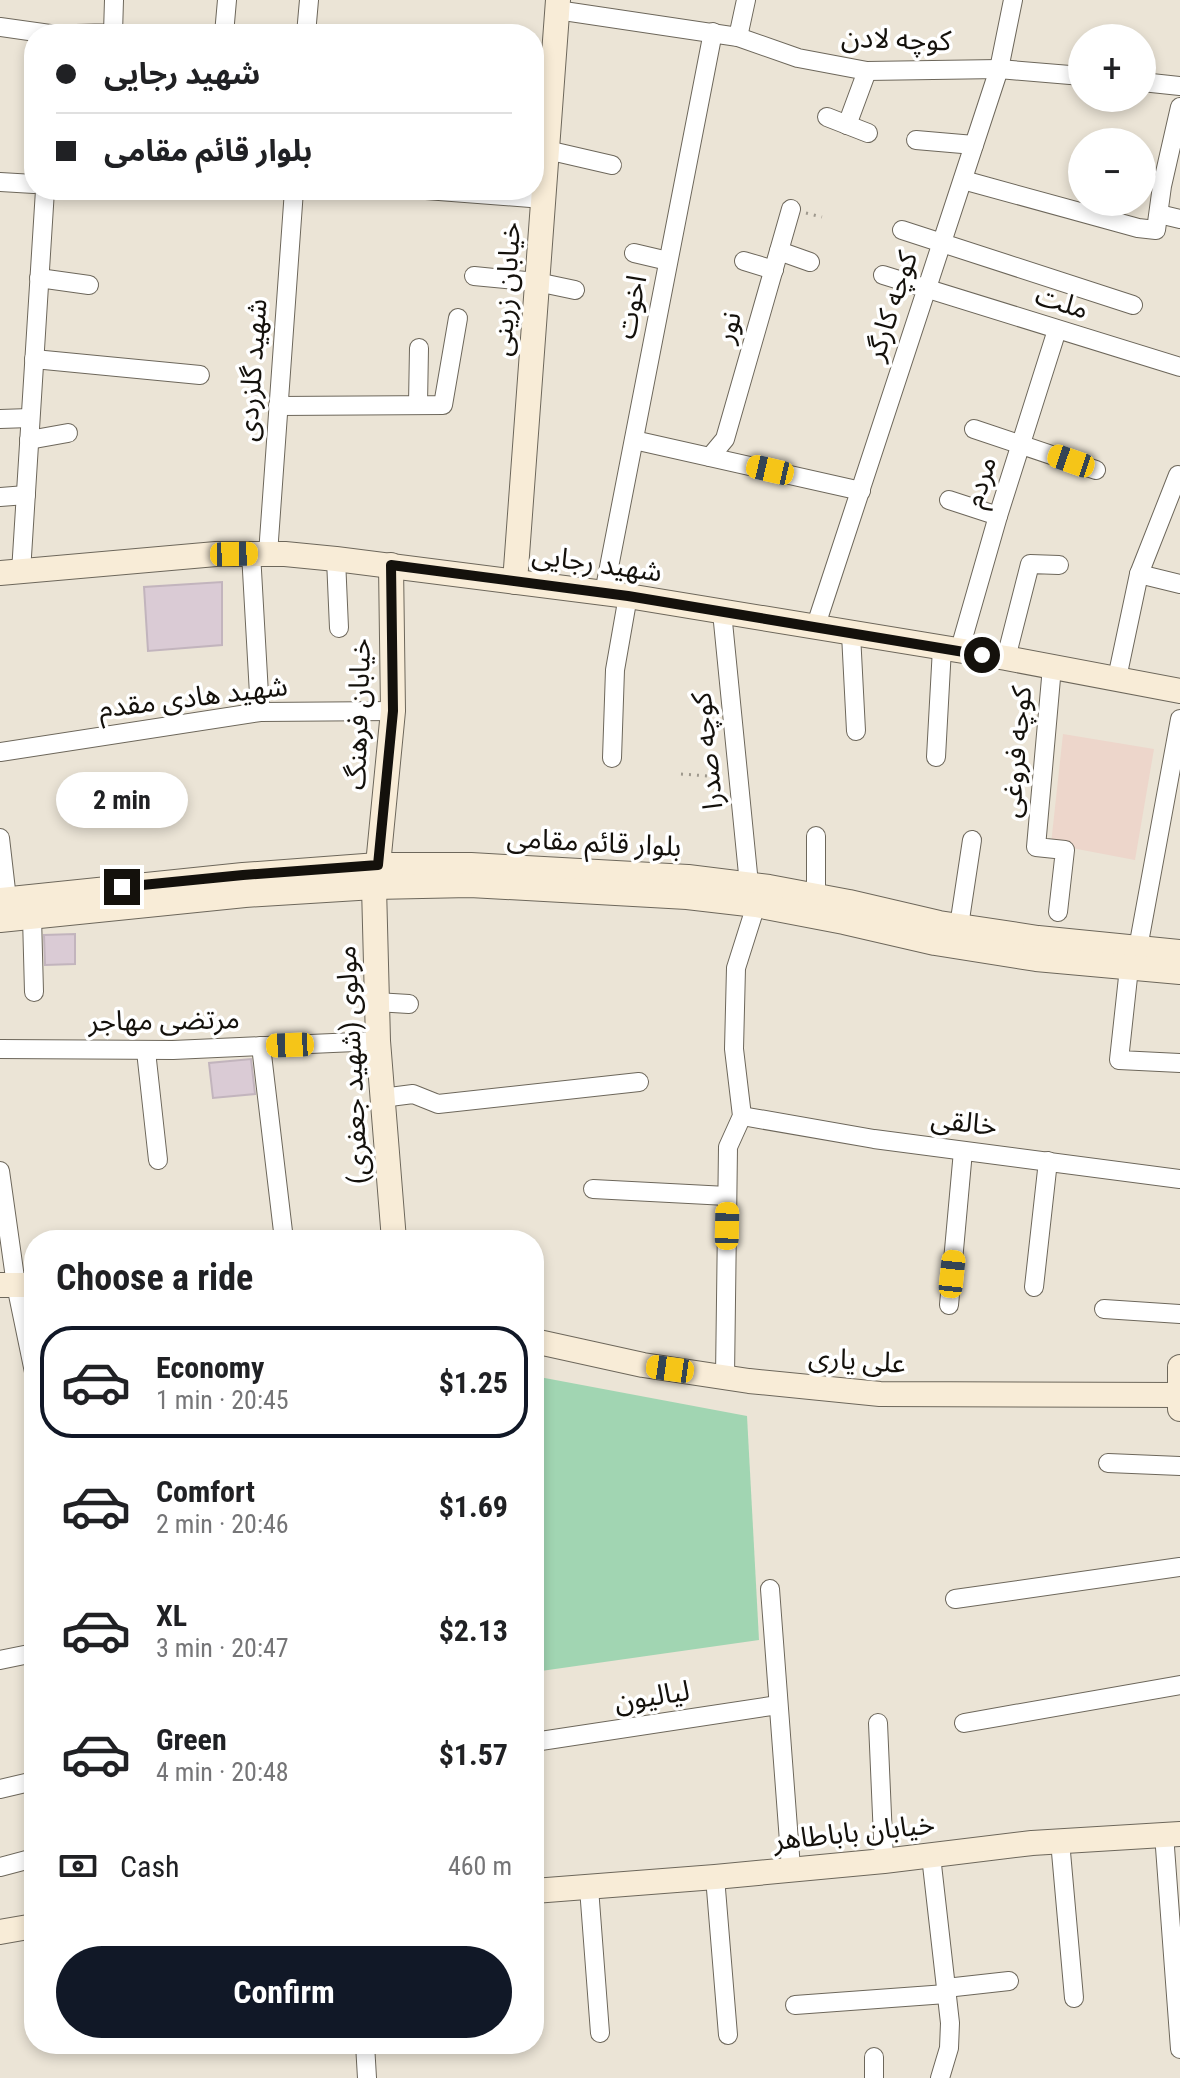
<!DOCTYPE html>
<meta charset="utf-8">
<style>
body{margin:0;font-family:"Roboto Condensed","Noto Sans Arabic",sans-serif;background:#f6f6f6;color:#202124;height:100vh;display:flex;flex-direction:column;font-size:30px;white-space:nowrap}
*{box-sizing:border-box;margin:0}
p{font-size:26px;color:#757577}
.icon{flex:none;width:44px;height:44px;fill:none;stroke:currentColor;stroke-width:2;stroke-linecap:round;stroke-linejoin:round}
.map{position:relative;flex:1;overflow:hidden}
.drawer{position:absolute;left:24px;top:1230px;width:520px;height:824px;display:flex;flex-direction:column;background:#fff;border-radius:32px;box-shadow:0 4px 12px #0003}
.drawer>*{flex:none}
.guide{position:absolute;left:24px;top:24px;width:520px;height:176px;border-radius:32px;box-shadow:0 4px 12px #0003;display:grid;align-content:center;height:176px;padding:0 32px;background:#fff}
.tools{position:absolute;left:1068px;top:24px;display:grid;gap:16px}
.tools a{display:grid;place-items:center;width:88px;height:88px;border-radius:50%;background:#fff;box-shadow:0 4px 12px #0003;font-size:40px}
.end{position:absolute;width:36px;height:36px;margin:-18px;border:10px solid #14110c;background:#fff;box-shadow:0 0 0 4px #fff}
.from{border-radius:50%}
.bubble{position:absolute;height:56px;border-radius:28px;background:#fff;box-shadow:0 4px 12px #0003;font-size:26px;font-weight:700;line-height:56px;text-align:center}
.car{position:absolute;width:24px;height:48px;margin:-24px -12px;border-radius:10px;box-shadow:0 0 6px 2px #0007;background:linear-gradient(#f5c518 24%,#345 0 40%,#f5c518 0 76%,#345 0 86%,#f5c518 0)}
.guide b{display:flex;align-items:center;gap:28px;height:76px;font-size:30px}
.guide b+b{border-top:2px solid #e0e0e0}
.guide i{width:20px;height:20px;background:#202124}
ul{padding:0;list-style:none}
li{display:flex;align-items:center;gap:24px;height:112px;margin:0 16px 12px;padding:0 16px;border:4px solid transparent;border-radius:32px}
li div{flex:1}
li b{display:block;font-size:30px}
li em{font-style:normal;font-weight:700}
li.current{border-color:#111827}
li>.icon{width:72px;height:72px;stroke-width:1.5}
h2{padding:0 32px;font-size:36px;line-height:96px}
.pay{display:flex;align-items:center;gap:20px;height:88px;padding:0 32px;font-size:30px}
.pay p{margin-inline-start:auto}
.button{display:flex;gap:16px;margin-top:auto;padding:16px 32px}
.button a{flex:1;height:92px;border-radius:48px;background:#111827;color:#fff;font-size:32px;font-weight:700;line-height:92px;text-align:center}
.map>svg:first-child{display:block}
.education{fill:#edd6cb}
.green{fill:#a1d5b2}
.building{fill:#dacbd5;stroke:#c2b4bd;stroke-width:2}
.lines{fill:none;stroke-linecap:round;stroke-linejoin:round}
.street-casing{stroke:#6d675b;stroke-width:20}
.secondary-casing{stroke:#6d675b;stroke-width:26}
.path{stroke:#9e988d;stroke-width:3;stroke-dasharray:2 6;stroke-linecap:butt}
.street{stroke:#fff;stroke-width:18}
.secondary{stroke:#f8ecd7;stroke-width:24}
.route{stroke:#14110c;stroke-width:10}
.labels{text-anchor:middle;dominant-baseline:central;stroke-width:7;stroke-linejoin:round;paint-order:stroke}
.street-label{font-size:28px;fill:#14110c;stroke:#fff}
</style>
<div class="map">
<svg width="1180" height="2078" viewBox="0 0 1180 2078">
<rect width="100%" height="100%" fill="#ebe4d6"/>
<polygon class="education" points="1063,734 1154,749 1135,860 1051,844"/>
<polygon class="green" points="534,1376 747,1416 759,1640 534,1672"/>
<g class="building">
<polygon points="222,582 222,645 148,651 144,587"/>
<polygon points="75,934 75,964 45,965 44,935"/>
<polygon points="251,1059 255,1094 213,1098 209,1063"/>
</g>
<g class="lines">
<g class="street-casing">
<g id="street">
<polyline points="557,10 738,37 798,58 867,71 999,69 1082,76"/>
<polyline points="0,27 50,34"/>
<polyline points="76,34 113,33 114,0"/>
<polyline points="224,34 227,0"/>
<polyline points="306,34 309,0"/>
<polyline points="738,37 746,0"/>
<polyline points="534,77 552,79"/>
<polyline points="1142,82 1180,86"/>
<polyline points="827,117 868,133"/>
<polyline points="847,125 867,71"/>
<polyline points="916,140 974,145"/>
<polyline points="534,147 612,165"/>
<polyline points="963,180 1138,228 1156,230 1162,186 1180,107"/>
<polyline points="0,182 34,184"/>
<polyline points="426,190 543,199"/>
<polyline points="1159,214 1180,219"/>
<polyline points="902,230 1133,305"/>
<polyline points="779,251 810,262"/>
<polyline points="634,253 668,261"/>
<polyline points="744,261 774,270"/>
<polyline points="883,275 1180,367"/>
<polyline points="474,276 537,282 575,290"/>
<polyline points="39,278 89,285"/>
<polyline points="34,359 200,375"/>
<polyline points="418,404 419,348"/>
<polyline points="278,406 443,405 458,318"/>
<polyline points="0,419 30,418"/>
<polyline points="974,429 1096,470"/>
<polyline points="29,440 68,433"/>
<polyline points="634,440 861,491"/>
<polyline points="710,457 725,439 791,209"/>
<polyline points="0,497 26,495"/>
<polyline points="949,500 998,516"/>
<polyline points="251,553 260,712"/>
<polyline points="268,554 294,190"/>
<polyline points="336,559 339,628"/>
<polyline points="21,572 45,190"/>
<polyline points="1139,574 1180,584"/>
<polyline points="604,593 713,32"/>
<polyline points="722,612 749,884"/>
<polyline points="815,628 999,69 1013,0"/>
<polyline points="851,634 856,731"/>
<polyline points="959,652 998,516 1057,330"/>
<polyline points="1006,658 1030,564 1059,565"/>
<polyline points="1052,667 1036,847 1065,850 1058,912"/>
<polyline points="1117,678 1139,574 1178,475"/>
<polyline points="0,752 260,712 393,711"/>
<polyline points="936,757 942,648"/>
<polyline points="612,758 615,670 628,596"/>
<polyline points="0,838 7,899"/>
<polyline points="816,896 816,836"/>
<polyline points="32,917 34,992"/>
<polyline points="959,926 972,840"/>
<polyline points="1138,948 1180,719"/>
<polyline points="1129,968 1119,1060 1180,1063"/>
<polyline points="376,1002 409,1004"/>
<polyline points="261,1046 284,1240"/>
<polyline points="0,1049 173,1050 378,1041"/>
<polyline points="146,1051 158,1160"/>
<polyline points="382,1098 413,1094 438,1104 639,1082"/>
<polyline points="742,1116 874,1139 1180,1179"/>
<polyline points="0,1171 16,1285 34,1372"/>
<polyline points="593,1189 727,1196"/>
<polyline points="1034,1287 1048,1161"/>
<polyline points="949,1305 963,1151"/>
<polyline points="1104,1309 1180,1314"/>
<polyline points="725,1377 728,1147 742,1116 734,1049 736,968 756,905"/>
<polyline points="1108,1463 1180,1466"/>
<polyline points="770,1589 791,1868"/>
<polyline points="955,1599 1180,1567"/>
<polyline points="0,1660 34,1653"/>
<polyline points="878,1723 884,1861"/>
<polyline points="964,1723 1180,1685"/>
<polyline points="534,1742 778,1705"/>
<polyline points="0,1789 34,1781"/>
<polyline points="1164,1834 1180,2049"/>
<polyline points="1060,1841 1074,1998"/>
<polyline points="931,1856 950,2023 949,2048 940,2078"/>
<polyline points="0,1867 34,1858"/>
<polyline points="715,1877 728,2035"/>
<polyline points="589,1888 600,2033"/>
<polyline points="946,1988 1009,1981"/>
<polyline points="795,2005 946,1994"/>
<polyline points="365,2044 367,2078"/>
<polyline points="874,2057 874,2078"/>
</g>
</g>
<g class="secondary-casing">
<g id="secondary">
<polyline points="0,573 216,554 285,554 336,559 628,596 1006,658 1180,691"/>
<polyline points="515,582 558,0"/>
<polyline points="378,865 393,711 391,565"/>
<polyline points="374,887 378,1041 394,1240"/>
<polyline points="0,900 243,875 378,865 471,865 688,877 769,887 849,902 939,923 1038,938 1180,952"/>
<polyline points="0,920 245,895 374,887 470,885 687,897 756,905 844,922 935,943 1036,959 1180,972"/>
<polyline points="0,1285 34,1285"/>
<polyline points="534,1341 643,1365 749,1381 880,1394 1180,1395"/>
<polyline points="1180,1409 1180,1367"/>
<polyline points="534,1891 715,1877 884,1861 1032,1843 1180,1834"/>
<polyline points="0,1932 34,1926"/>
</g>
</g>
<g class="path">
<polyline points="806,213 822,217"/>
<polyline points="681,774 721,777"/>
</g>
<use href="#street" class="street"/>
<use href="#secondary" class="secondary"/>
</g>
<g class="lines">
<polyline class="route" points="122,887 243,875 378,865 393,711 391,565 628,596 982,655"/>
</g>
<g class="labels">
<g class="street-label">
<text transform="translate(896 39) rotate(2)">کوچه لادن</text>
<text transform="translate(506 289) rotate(-86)">خیابان زرینی</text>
<text transform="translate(1062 302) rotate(17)">ملت</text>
<text transform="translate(891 306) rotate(-72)">کوچه کارگر</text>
<text transform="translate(631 307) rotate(-79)">اخوت</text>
<text transform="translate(728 327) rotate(-74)">نور</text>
<text transform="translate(252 370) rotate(-86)">شهید گلزردی</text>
<text transform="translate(980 482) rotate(-73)">مردم</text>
<text transform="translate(597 563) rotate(8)">شهید رجایی</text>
<text transform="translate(193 697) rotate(-7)">شهید هادی مقدم</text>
<text transform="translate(358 714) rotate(-88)">خیابان فرهنگ</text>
<text transform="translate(707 751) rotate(-96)">کوچه صدرا</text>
<text transform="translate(1016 752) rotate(-85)">کوچه فروغی</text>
<text transform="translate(594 842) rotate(3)">بلوار قائم مقامی</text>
<text transform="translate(164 1020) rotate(-1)">مرتضی مهاجر</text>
<text transform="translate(352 1065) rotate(-93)">مولوی (شهید جعفری)</text>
<text transform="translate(964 1122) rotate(7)">خالقی</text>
<text transform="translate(857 1360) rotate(4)">علی یاری</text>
<text transform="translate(652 1696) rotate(-9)">لیالیون</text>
<text transform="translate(854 1832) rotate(-6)">خیابان باباطاهر</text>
</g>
</g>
</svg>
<div class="tools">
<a>+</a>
<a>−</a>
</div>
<i class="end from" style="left:982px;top:655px"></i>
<i class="end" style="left:122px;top:887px"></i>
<div class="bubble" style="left:56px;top:772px;width:132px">2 min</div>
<i class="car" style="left:1071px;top:461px;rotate:289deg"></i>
<i class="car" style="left:770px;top:470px;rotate:283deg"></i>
<i class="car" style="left:234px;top:554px;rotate:89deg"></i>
<i class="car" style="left:290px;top:1045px;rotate:268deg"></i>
<i class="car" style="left:727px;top:1226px;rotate:1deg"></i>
<i class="car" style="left:952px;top:1274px;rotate:6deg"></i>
<i class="car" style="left:670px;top:1369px;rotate:278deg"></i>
<div class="guide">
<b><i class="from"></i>شهید رجایی</b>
<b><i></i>بلوار قائم مقامی</b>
</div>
<section class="drawer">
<h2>Choose a ride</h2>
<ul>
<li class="current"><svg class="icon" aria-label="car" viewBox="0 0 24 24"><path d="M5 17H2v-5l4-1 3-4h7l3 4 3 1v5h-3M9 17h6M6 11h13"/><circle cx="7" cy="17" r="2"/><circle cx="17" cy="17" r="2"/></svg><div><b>Economy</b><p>1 min · 20:45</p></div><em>$1.25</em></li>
<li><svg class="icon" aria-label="car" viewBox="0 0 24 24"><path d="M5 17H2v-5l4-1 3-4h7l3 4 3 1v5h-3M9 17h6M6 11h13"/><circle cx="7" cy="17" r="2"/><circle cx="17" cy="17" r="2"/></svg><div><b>Comfort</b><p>2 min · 20:46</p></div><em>$1.69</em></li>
<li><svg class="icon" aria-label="car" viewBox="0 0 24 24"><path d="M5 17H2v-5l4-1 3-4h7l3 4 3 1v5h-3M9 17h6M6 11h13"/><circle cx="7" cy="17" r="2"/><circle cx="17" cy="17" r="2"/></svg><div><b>XL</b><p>3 min · 20:47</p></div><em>$2.13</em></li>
<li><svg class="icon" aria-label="car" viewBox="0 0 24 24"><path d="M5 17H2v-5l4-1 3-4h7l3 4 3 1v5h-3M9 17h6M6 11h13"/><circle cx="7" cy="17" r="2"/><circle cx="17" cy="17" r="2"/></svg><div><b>Green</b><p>4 min · 20:48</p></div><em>$1.57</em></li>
</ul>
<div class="pay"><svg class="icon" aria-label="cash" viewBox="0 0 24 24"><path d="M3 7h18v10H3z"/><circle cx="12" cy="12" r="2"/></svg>Cash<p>460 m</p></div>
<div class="button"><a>Confirm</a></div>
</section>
</div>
